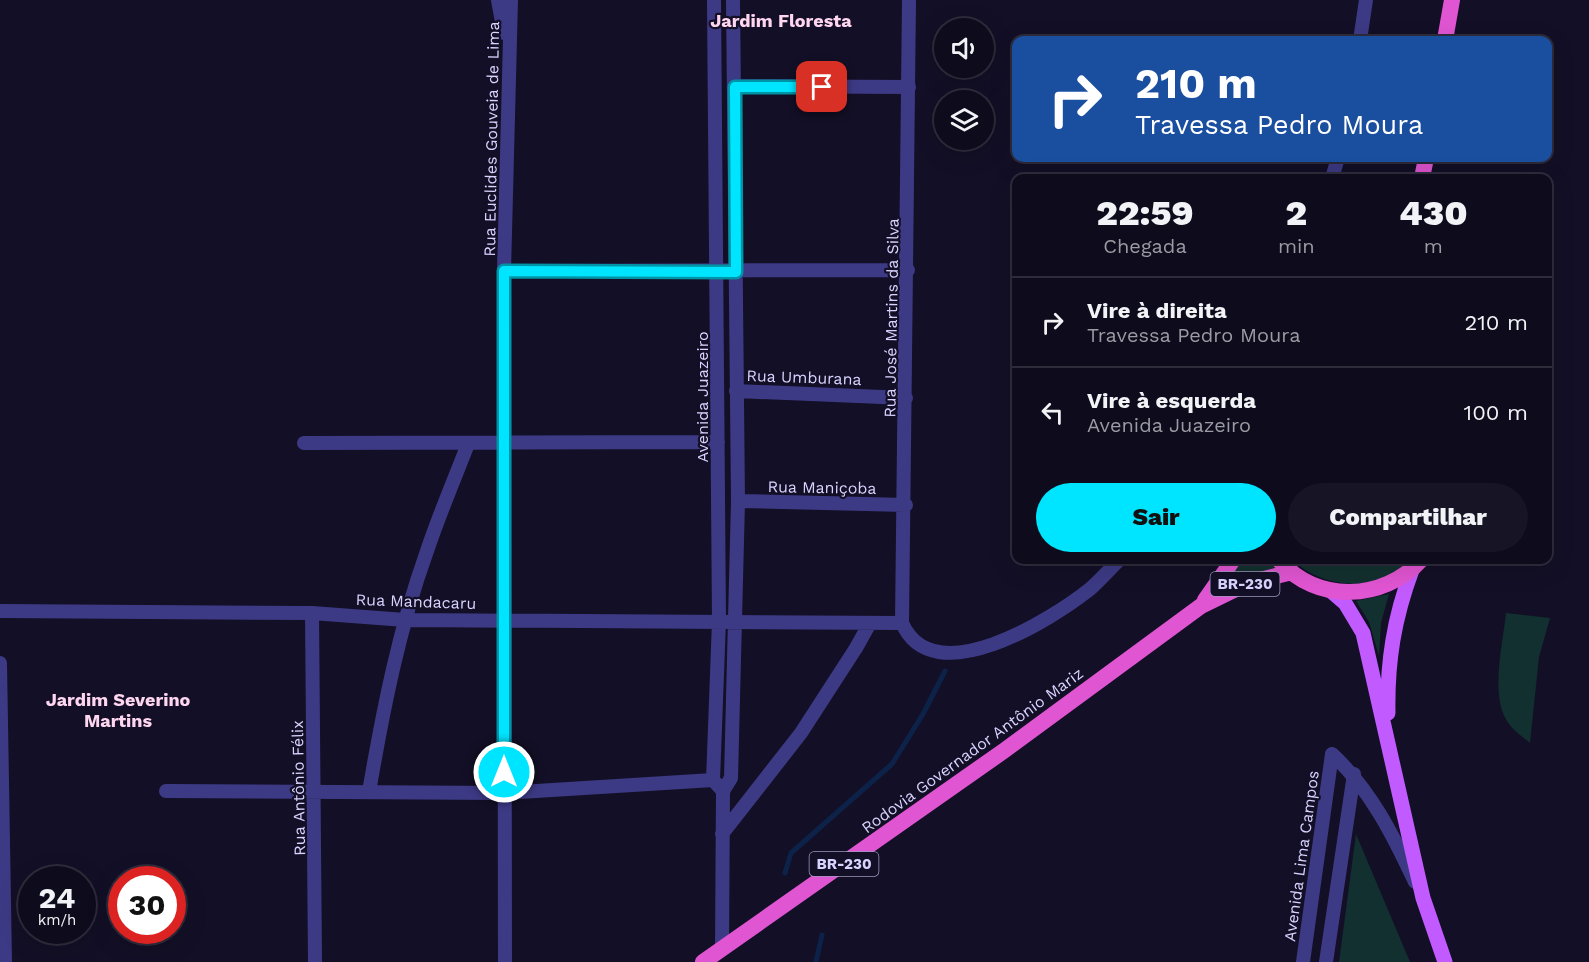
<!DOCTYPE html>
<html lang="pt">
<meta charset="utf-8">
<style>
body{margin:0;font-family:"Work Sans",sans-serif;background:#171425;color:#f1f3f6;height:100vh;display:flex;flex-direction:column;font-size:22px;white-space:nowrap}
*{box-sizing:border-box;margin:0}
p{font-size:20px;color:#9b9ba3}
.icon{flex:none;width:33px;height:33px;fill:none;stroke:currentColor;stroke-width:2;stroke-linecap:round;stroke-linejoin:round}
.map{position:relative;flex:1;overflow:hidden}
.drawer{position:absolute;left:1012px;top:174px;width:540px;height:390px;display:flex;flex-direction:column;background:#0e0b1c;border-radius:12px;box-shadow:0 6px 24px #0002,0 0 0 2px #2e2b3b}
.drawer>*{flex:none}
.top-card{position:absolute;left:1012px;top:36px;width:540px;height:126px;border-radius:12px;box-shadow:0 6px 24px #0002,0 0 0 2px #2e2b3b;background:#1a4fa0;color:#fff;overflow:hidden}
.controls{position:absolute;left:934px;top:18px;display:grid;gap:12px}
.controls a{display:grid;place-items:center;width:60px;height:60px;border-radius:50%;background:#0e0b1c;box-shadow:0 6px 24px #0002,0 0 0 2px #2e2b3b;font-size:30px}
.speed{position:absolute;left:18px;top:866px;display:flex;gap:12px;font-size:30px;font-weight:700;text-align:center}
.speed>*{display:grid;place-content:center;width:78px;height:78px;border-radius:50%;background:#0e0b1c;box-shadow:0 6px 24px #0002,0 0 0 2px #2e2b3b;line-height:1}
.speed small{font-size:15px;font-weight:400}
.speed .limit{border:9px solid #d22;background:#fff;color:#111}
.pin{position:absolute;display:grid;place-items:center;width:51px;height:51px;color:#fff;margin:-26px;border-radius:12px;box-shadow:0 3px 9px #0006}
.me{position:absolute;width:66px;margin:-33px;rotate:0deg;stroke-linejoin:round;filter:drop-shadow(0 0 4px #0008)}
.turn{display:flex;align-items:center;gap:21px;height:126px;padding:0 24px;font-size:27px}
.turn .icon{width:78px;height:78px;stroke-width:2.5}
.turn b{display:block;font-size:42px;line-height:51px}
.eta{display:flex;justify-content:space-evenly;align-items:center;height:102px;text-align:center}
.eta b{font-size:36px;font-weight:800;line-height:42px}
.action{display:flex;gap:12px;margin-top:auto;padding:12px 24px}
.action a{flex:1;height:69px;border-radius:36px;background:#00e5ff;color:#111;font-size:24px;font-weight:800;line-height:69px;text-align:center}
.action a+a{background:#171425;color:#f1f3f6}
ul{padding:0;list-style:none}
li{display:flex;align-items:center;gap:18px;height:90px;padding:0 24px;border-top:2px solid #2e2b3b}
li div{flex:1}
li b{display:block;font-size:22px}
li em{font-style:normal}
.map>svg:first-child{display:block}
.green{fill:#12302f}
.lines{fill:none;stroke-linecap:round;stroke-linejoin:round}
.stream{stroke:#0c2248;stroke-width:5}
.minor{stroke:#3d3a85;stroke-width:14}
.primary{stroke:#c25bff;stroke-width:15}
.trunk{stroke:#e055d1;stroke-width:16}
.route-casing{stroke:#0095a6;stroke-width:15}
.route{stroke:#00e5ff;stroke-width:10}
.labels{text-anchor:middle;stroke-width:4.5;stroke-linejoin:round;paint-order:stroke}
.shield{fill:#130f26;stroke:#9e99be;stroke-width:1.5}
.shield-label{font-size:15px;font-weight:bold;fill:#d9d4ff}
.street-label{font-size:16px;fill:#d9d4ff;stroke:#130f26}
.neighbourhood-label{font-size:18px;font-weight:bold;fill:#ffd6f0;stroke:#130f26}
</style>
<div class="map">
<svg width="1589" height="962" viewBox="0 0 1589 962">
<rect width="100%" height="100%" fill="#130f26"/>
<path class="green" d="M1242,560h28l8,9 -56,19z
M1293,560h117c-30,33 -87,30 -117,0z
M1389,594l-8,29 -2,33 -10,-34 -13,-21z
M1506,613l44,5 -11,39 -9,86c-7,-6 -16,-12 -21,-19 -20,-25 -6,-81 -3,-111z
M1356,834l54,128h-71z"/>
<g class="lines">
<path class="stream" d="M785,873l6,-20 101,-89 31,-50 22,-43
M816,962l6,-27"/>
<path class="minor" d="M498,0l6,33
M714,0l5,621 -6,159 10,11
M909,0l-7,623c31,71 149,-3 188,-34 10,-9 20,-20 29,-29
M1360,40l6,-40
M735,86l174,1
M1332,178l6,-20
M504,271l404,-1
M736,391l170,7
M304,443l414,-1
M738,501l168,4
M0,611l312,2 93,7 497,3
M312,613l3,349
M0,663l5,299
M1332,754c38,35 61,81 83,128
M166,791l338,2 209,-13
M369,792c14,-82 30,-163 58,-241 12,-36 27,-71 41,-107
M722,834l79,-101 55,-85 14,-25
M722,949l1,-158 8,-13 7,-277 -5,-501
M505,962l-1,-691 7,-271
M1303,962l29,-208
M1326,962l28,-188"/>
<path class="primary" d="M1330,590l15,13 18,30 60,265 22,64
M1388,713c-1,-51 6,-95 24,-143"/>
<path class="trunk" d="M1445,40l7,-40
M1422,178l4,-20
M1279,560c37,44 105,41 142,0
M1205,600l28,-40
M703,962l302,-212 196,-144 47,-23 44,-11"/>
</g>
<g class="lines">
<g class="route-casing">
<path id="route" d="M504,772v-501l232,1 -1,-185h87"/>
</g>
<use href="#route" class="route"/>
</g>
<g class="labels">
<g class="shield">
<rect x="1210.5" y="572" width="69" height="24" rx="4.5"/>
<rect x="809.5" y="852" width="69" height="24" rx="4.5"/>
</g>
<g class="shield-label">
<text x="1245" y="589">BR-230</text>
<text x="844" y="869">BR-230</text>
</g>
<g class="street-label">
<text transform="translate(491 139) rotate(-89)" y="6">Rua Euclides Gouveia de Lima</text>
<text transform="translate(891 318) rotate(-89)" y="6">Rua José Martins da Silva</text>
<text transform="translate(804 377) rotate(2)" y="6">Rua Umburana</text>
<text transform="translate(702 397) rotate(-90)" y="6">Avenida Juazeiro</text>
<text transform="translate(822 487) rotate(1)" y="6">Rua Maniçoba</text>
<text transform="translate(416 601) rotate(2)" y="6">Rua Mandacaru</text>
<text transform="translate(972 750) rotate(-36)" y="6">Rodovia Governador Antônio Mariz</text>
<text transform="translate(298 788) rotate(-91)" y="6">Rua Antônio Félix</text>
<text transform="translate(1301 856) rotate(-82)" y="6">Avenida Lima Campos</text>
</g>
<g class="neighbourhood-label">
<text x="781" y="27">Jardim Floresta</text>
<text x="118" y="706">Jardim Severino<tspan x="118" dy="21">Martins</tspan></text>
</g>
</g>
</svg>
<div class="controls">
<a><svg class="icon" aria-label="sound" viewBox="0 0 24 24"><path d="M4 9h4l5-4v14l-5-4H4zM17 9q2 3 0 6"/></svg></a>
<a><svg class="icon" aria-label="layers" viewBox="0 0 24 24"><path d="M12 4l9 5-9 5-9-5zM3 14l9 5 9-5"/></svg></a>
</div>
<div class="speed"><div>24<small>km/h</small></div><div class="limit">30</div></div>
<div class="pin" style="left:822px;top:87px;background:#d93025"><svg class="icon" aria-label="arrive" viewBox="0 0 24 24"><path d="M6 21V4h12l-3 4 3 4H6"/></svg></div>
<svg class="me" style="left:504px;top:772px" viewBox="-20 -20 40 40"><circle r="17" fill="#00e5ff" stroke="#fff" stroke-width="3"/><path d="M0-11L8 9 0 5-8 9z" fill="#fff"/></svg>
<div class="top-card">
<div class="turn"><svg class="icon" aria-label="right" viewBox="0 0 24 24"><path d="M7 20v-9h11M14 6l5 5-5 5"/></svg><div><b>210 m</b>Travessa Pedro Moura</div></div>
</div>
<section class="drawer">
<div class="eta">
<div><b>22:59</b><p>Chegada</p></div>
<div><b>2</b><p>min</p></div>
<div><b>430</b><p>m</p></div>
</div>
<ul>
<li><svg class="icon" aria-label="right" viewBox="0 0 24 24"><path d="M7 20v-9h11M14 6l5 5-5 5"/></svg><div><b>Vire à direita</b><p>Travessa Pedro Moura</p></div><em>210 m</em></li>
<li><svg class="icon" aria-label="left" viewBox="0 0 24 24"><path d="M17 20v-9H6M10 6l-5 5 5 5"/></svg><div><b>Vire à esquerda</b><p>Avenida Juazeiro</p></div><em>100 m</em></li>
</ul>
<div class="action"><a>Sair</a><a>Compartilhar</a></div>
</section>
</div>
